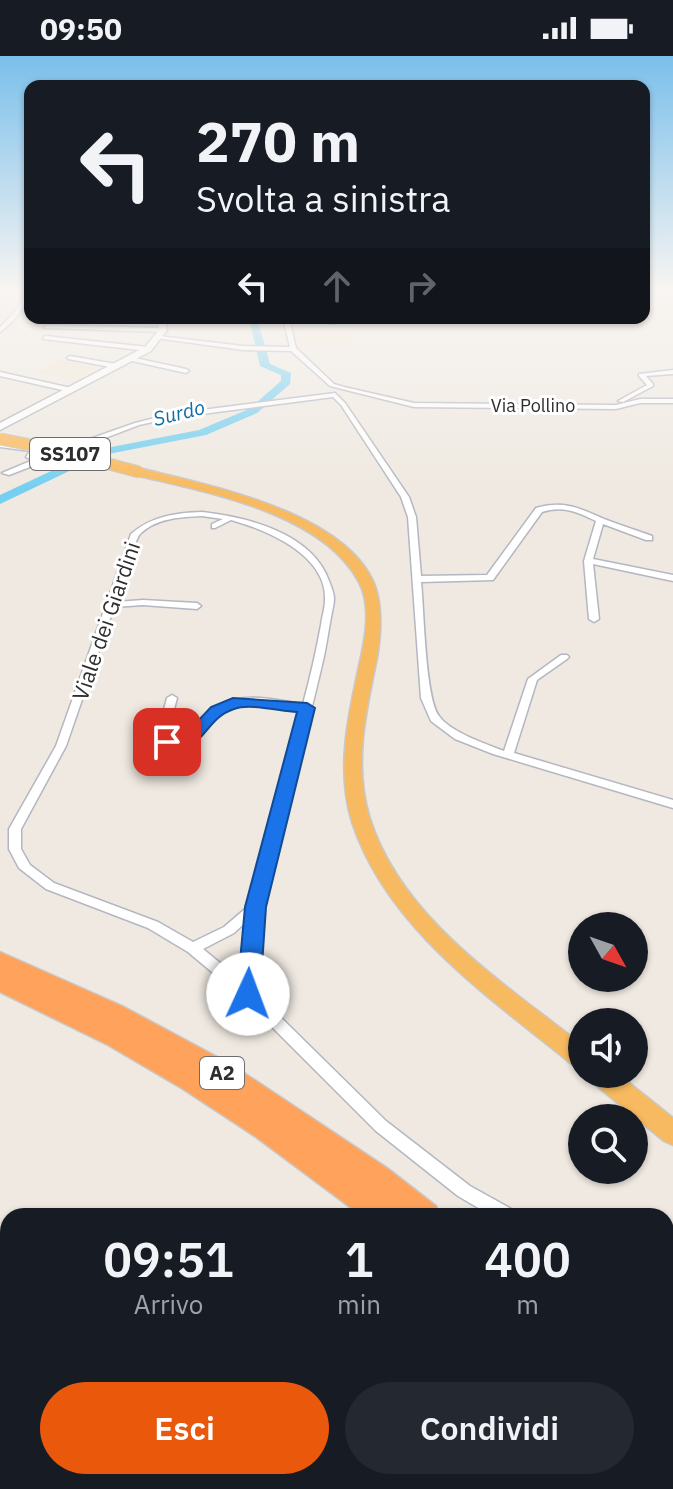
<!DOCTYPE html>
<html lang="it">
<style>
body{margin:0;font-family:"IBM Plex Sans",sans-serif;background:#242831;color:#f1f3f6;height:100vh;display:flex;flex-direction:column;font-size:30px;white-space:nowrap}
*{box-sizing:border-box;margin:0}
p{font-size:26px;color:#9ea1a6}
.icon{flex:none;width:44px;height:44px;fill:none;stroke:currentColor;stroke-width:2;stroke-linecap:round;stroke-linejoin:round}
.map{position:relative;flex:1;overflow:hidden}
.details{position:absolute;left:0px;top:1152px;width:674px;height:282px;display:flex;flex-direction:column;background:#171b24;border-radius:24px 24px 0 0;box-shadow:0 2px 6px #0004}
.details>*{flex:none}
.hud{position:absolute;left:24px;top:24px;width:626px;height:244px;border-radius:16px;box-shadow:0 2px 6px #0004;background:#171b24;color:#f1f3f6;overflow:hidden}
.needle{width:52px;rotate:130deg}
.fabs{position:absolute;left:568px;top:856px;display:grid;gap:16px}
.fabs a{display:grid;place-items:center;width:80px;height:80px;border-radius:50%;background:#171b24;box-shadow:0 2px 6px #0004;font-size:40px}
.pin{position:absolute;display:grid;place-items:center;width:68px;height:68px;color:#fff;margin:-34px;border-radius:16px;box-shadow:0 4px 12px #0006}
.me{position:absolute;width:88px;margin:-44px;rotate:2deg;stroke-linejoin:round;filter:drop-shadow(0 0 6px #0008)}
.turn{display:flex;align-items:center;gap:28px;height:168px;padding:0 40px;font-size:36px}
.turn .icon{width:104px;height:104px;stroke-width:2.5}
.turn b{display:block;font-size:56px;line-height:68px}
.lanes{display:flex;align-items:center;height:76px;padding:0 40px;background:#0003;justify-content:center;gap:40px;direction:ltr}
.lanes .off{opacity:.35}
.eta{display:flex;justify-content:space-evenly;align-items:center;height:136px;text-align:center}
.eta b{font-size:48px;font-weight:600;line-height:56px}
.action{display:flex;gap:16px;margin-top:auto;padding:16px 40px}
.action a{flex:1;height:92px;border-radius:48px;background:#ea580c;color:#fff;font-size:32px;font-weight:600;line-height:92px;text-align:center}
.action a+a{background:#242831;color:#f1f3f6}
.status{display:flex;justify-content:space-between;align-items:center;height:56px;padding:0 40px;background:#171b24;direction:ltr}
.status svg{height:22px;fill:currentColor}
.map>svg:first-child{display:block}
.education{fill:#f0e6d1}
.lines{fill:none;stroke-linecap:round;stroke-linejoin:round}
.river{fill:#75cff0;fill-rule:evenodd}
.minor-casing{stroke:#b4b7c1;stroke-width:3}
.tertiary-casing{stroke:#b4b7c1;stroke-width:3}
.secondary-casing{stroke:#b4b7c1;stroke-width:3}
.trunk-casing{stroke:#c9c9c9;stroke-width:3}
.motorway-casing{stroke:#c9c9c9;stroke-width:3}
.minor{fill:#fff;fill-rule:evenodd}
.tertiary{fill:#fff;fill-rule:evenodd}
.secondary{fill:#fff;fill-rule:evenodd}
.trunk{fill:#f8ba60;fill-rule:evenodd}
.motorway{fill:#ffa35c;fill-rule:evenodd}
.trunk-bridge-casing{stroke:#c9c9c9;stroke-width:13;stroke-linecap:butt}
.trunk-bridge{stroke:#f8ba60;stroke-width:11}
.wall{fill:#afaba4}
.route{fill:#1a73e8;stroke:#114b97;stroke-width:2}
.labels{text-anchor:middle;stroke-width:6;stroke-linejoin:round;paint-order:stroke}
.far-street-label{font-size:18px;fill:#2e2e2e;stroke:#fff}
.far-water-label{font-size:20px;font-style:italic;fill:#0d6fa3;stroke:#fff}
.shield{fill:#fff;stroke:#6d6d6d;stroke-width:2}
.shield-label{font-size:20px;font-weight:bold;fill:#2e2e2e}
.street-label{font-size:22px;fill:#2e2e2e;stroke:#fff}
</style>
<div class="status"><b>09:50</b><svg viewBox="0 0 49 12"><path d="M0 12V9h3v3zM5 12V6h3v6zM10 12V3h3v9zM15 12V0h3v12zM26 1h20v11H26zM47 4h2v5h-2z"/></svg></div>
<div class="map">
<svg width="673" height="1433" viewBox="0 0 673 1433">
<rect width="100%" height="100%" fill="#efe9e1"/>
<path class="education" d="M353,273l1,15 -57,1 1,-15z
M61,304l36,7 -22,12 -38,-7z"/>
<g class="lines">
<path class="river" d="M249,262h8l13,46 21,9 -1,11 -33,29 -51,22 -103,20 -103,49v-9l96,-45 103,-20 50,-21 32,-28v-6l-21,-9z"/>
<g class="minor-casing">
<path id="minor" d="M30,232c-2,17 -16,34 -30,44v-5l14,-14 14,-24z
M283,262h6l7,30 38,36 10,3 70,16 202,2 24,-6h33v4h-33l-24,6 -202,-2 -84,-21 -39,-35 -48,-1 -87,-12 3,-2 84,10 47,1z
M46,269l117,3 3,2 -3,2 -119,-4z
M45,280l103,11 3,2 -3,2 -105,-12z
M70,300l46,8 3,2 -3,2 -48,-9 -1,-1z
M130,301l56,12 3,2 -3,2 -58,-13v-2z
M673,314v4l-27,2 7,8v2l-30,16 -5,-1 29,-16 -8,-9v-2z
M0,316l71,16 3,2 -3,2 -71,-16z
M335,337l10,10 64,94 7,20 5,59 66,-1 49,-67c28,-8 43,0 68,11 15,6 32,11 48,17v4h-6l-43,-16 -10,35 80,16v6l-80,-17 6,55 -5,3 -5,-3 -5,-58 12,-40c-18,-9 -34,-16 -54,-9l-49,68 -72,2c3,27 4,115 18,134 11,16 47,28 65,35l24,-72 33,-24h6l2,2 -2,2 -30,21 -23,73 159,47v8l-180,-54 -38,-15 -24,-18 -10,-23 -13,-181 -7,-20 -60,-92 -8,-8 -162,21 -32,7 -130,50 -7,-2 31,-13 -7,-3 4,-6 -30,-4v-4l38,7 6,-1 6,4 85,-30 36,-9z
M202,456c45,5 110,21 127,69 2,5 5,12 5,18 0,5 -2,12 -3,18 -3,16 -5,32 -9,48 -14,61 -32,121 -46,183 -11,48 -17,95 -21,144l131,129 84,65 43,24 2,6h-23l-34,-20 -82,-65 -133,-133 -55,-46 -40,-24 -102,-39 -27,-21 -10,-19v-20l47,-83 75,-212c21,-18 44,-21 71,-22zM202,460l21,3 -11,5v4h3l16,-8c36,10 96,35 94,80 0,8 -3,17 -4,25 -5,27 -11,53 -18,79 -24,-3 -59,-13 -81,1 -14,8 -25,23 -38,33 -8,4 -10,3 -17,-3l10,-37 -5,-3 -5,3 -10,38c31,35 50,-18 75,-29 18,-7 50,1 69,3l-36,135 -13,58 -28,24 -31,15 -35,-20 -104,-39 -24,-18 -9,-16v-20l45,-83 48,-139 29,-2 54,4 4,-3 -4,-3 -54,-3 -27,2c4,-13 18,-61 24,-68 16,-16 41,-17 62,-18zM249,863l-7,62 -39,-32 31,-16z
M666,1245l7,3v19l-7,-3z"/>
</g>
<g class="tertiary-casing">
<path id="tertiary" d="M673,1308v29l-7,3v-29z
M578,1426h27l-3,7h-27z"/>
</g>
<g class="secondary-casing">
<path id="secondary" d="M157,262h8l2,12 -16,21 -151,79v-7l145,-76 14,-17z"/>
</g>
<g class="trunk-casing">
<path id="trunk" d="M139,412c68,17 208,44 236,118 8,23 6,48 2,72 -11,53 -24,107 -7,161 32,100 134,164 212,226v24l-8,-3c-83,-68 -187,-137 -222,-244 -16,-52 -4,-105 7,-156 6,-26 13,-59 0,-84 -37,-70 -154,-90 -224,-107l-2,-3z
M588,1018h30l55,44v27l-9,-4 -73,-60z"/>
</g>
<g class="motorway-casing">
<path id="motorway" d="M0,896l122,54 110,59 155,103 49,38 4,10h-38l-4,-3 1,3h-37l-106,-79 -73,-48 -75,-44 -108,-53z
M666,1360l7,3v39l-7,-3z
M666,1408l7,3v22h-43l-3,-7h39z"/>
</g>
<use href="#minor" class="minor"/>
<use href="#tertiary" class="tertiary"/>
<use href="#secondary" class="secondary"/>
<use href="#trunk" class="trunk"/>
<use href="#motorway" class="motorway"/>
<g class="trunk-bridge-casing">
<path id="trunk-bridge" d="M0,383l57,11 82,22"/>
</g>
<use href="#trunk-bridge" class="trunk-bridge"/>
</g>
<path class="wall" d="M329,262h8l-1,7h-7z"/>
<linearGradient id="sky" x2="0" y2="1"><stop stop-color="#7abfeb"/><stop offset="0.54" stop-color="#f8f5f2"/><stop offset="1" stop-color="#f8f5f2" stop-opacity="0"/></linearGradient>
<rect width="673" height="433" fill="url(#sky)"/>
<path class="route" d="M233,642l74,5 8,5 -49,199 -6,87 -4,7 -8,3 -8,-3 -3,-7 8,-87 52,-195c-18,-1 -47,-9 -63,-3 -34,11 -27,49 -74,37l-2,-4 9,-5h16l28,-30z"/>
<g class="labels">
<g class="far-street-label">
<text x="533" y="356">Via Pollino</text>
</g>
<g class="far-water-label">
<text transform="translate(179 357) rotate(-14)" y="7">Surdo</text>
</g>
<g class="shield">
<rect x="30" y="382" width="80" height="32" rx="6"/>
<rect x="200" y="1001" width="44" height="32" rx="6"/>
</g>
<g class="shield-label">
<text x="70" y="405">SS107</text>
<text x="222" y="1024">A2</text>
</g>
<g class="street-label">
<text transform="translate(106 565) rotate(-71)" y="8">Viale dei Giardini</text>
</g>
</g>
</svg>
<div class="fabs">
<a><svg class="needle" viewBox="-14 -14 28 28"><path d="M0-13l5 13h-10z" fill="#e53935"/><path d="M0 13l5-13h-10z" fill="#9ea1a6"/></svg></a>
<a><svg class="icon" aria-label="sound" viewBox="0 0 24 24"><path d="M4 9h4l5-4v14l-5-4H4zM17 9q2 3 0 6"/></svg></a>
<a><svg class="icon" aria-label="search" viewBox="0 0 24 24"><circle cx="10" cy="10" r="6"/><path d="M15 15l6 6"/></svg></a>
</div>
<div class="pin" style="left:167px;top:686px;background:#d93025"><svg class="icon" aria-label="arrive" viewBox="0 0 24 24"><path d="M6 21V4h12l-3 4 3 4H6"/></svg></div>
<svg class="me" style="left:248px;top:938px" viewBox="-20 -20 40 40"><circle r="19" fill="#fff"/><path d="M0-13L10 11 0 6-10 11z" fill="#1a73e8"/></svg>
<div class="hud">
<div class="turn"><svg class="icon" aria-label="left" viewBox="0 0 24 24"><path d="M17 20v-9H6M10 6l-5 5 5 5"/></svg><div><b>270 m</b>Svolta a sinistra</div></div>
<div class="lanes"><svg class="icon" aria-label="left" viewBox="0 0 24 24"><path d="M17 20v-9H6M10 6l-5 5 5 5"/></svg><svg class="icon off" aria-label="ahead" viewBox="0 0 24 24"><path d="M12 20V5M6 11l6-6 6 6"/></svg><svg class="icon off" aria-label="right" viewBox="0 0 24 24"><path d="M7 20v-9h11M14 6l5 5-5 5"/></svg></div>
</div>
<section class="details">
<div class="eta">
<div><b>09:51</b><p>Arrivo</p></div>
<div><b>1</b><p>min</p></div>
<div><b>400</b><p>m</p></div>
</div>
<div class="action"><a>Esci</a><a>Condividi</a></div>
</section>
</div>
